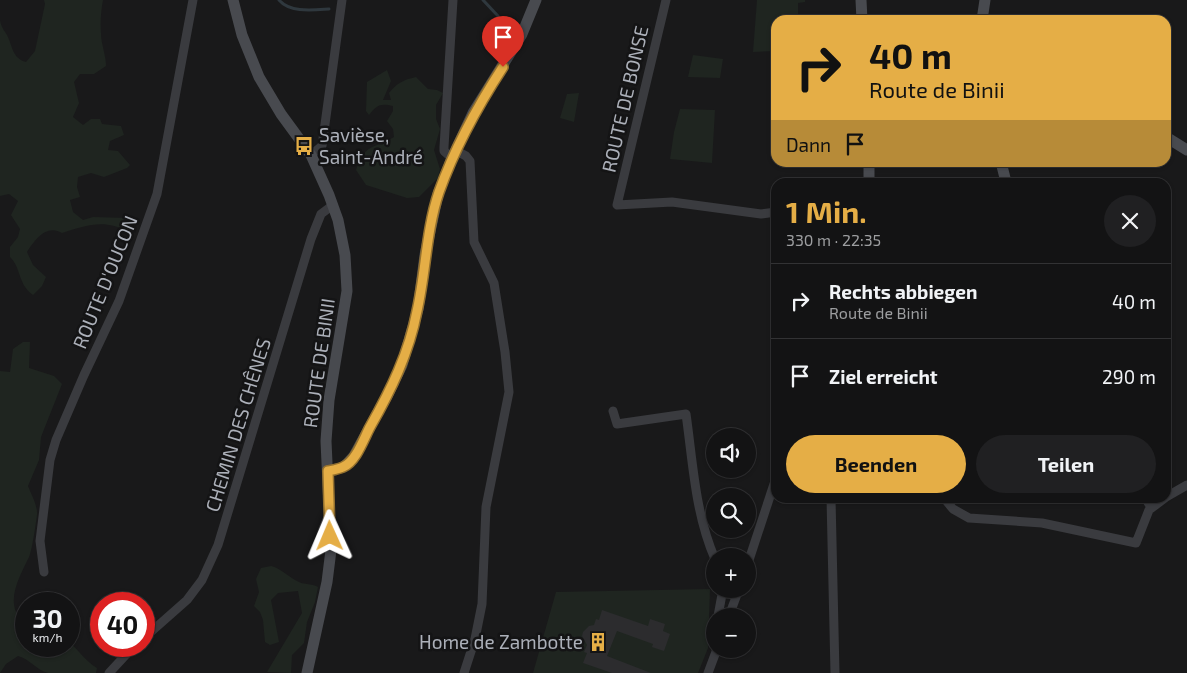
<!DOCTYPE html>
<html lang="de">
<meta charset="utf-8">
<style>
body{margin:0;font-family:"Exo 2",sans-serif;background:#202022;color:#f1f3f6;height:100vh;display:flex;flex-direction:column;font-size:19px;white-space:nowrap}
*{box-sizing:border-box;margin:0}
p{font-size:16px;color:#9d9ea0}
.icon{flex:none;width:28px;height:28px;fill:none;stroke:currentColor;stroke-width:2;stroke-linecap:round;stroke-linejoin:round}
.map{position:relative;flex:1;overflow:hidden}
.sheet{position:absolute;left:771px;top:178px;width:400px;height:325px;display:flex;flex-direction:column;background:#131314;border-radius:15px;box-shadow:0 1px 4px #0004,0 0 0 1px #323234}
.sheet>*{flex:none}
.top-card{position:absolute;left:771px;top:15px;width:400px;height:152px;border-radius:15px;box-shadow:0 1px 4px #0004,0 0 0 1px #323234;background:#e5ae46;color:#111;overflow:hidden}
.tools{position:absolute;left:706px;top:428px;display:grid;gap:10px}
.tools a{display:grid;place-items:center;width:50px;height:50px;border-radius:50%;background:#131314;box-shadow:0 1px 4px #0004,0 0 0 1px #323234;font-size:25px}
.speed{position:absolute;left:15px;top:592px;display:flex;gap:10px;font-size:25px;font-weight:700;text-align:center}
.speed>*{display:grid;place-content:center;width:65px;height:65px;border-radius:50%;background:#131314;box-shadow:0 1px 4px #0004,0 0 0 1px #323234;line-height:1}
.speed small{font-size:12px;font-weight:400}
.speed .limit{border:8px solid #d22;background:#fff;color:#111}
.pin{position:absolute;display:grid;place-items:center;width:42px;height:42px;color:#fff;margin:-51px -21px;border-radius:50% 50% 50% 0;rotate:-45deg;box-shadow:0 0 5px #0007}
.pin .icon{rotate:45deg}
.me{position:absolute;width:55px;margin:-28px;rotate:359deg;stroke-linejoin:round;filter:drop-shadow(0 0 4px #0008)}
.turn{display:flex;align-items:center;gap:18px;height:105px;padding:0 15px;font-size:22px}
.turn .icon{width:65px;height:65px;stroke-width:2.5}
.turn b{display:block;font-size:35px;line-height:42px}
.then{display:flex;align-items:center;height:48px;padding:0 15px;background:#0003;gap:10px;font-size:19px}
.round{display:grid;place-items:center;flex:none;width:52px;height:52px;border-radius:26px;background:#202022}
.headline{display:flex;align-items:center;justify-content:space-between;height:85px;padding:0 15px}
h1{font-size:30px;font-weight:700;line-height:38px;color:#e5ae46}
.primary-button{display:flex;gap:10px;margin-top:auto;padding:10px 15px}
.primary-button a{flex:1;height:58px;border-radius:30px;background:#e5ae46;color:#111;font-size:20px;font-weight:700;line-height:58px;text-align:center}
.primary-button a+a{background:#202022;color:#f1f3f6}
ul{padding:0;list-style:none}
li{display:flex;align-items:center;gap:15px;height:75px;padding:0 15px;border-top:1px solid #323234}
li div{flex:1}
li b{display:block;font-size:19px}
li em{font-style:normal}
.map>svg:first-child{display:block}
.green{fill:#1f2520}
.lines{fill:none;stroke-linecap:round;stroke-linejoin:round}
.stream{stroke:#2f383e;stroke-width:3}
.building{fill:#2c2c2e}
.street{stroke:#3a3b3f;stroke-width:9}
.secondary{stroke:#484a4f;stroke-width:11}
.route-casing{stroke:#95712e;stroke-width:12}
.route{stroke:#e5ae46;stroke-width:9}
.labels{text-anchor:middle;stroke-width:5;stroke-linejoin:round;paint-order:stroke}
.street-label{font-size:19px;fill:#acb0b9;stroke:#141415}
.poi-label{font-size:19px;fill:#acb0b9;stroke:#141415;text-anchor:start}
</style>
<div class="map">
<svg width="1187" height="673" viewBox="0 0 1187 673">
<rect width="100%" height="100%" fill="#19191a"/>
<path class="green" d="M44,0h59c-2,11 -3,22 -2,33 0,12 5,21 5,33l-12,8h-14l-6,8 5,21 -6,14 10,8 8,-6h9l2,5 19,2 3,9 -14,6 -2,9 10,1 12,14 -3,3 -23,9 -13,-4 -13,4 -1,10 3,10 -10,3 3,12 10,8 10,-3 34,1 5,5 -3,7c-6,-1 -10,-3 -15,-4 -17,-5 -36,2 -52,7 -16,-9 -27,7 -35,19l6,13 13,12 -4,9 -9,9c-16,-12 -11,-26 -23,-38v-10l8,-10 2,-8 -9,-14 7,-14 -9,-7 -9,2v-176c1,7 4,10 7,15 6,12 5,23 19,27l9,-11 10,-47z
M757,0h48v2l-7,1v17h-22v31l-23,1z
M693,55l30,4 -3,19 -32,-1z
M387,70l4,11 -8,19h8l-2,-7c8,-10 14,-13 27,-16l12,12 9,1 6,3 -7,12v14l4,10 -6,21 6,19 -2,9 -19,19 -12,1 -41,-13 -10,-15c10,-27 15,-20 38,-33l-1,-8 -6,-8 6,-10v-5c-13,-3 -16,-1 -24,9l-3,-4 1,-29z
M579,93l-5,29 -14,-4 7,-24z
M680,109l35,1 -3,53 -42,-4 4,-27z
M23,342h7l-1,26 25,8 8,8 -21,53 -2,23 -11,26c3,8 10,20 9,29 -1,8 -5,36 -8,42 -10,21 -27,49 -3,67v22h43v-4c10,8 16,19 28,26l-1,5c-15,0 -33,0 -48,0 -12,-3 -18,-14 -30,-17l-12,8 -6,9v-302l10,1 3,-23z
M271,566c11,3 17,11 28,16 6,3 12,1 19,5l-3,15 -8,20 -3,21 -12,12 -1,18 -24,-1 35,-59 -4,-22 -20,2 -7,7 8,42 -9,3 -5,-3 -2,-22 -3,-8 -6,-6 5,-14 -3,-13 5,-11z
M710,589l-2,59 -10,25h-165l23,-81z"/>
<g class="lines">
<path class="stream" d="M279,0c11,13 34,10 50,9
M483,0l15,16 7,26"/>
</g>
<path class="building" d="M602,610l46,16 2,-7 15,5 -2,7 7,3 -6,17 -12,-4 1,-3 -36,-13 -10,25 44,17h-39l-29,-10 4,-10 -3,-1 3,-7 -5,-9 1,-4 6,-6 5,-1 2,-6 3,1z"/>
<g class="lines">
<path class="street" d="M666,0l-49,205 55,-3 89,12 15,-2
M455,150l11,6 4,5 4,81 20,41 11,69 4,40 -23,115 -4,97 -7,35 -11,34
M311,155l11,-9 20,-146
M452,158l-8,-7v-4l9,-147
M613,411l4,13 69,-10c7,49 9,99 29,145
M1166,497l21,-12
M831,498l4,175
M944,498l9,11 16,9 73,5 94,20 13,-33 16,-12
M1145,498l6,9
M748,563l28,-85
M44,572l-4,-31 10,-81 6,-20 28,-65 35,-74 38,-107 36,-194
M718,616l5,-27
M729,616l10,-27
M144,638l43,-38 15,-20 16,-35 93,-306 10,-25 12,-9
M109,673l25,-27
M708,673l9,-24"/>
<path class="secondary" d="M233,0l9,35 17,42 22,37 30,41 18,40 9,25 7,35 2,36 -18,109 -3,41 5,109 -4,32 -20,91
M861,0l1,20
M982,20l3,-20
M1166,137l21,13
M869,162v20
M1001,162l5,20
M328,471l16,-4 10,-11 34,-62 14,-29 16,-56 7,-54 13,-61 14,-36 21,-45 49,-79 14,-34"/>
</g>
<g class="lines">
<g class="route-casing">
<path id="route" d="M330,536l-2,-65c5,-1 11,-2 15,-4 13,-5 21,-29 27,-40 21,-37 39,-74 47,-116 9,-39 9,-81 22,-119 16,-45 38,-85 64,-125"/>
</g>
<use href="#route" class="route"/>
</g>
<defs>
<g id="bus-bare" transform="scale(1.5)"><path d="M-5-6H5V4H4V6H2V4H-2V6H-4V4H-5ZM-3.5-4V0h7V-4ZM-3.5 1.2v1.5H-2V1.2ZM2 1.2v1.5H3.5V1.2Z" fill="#e5ae46" stroke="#141415" stroke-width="2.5" paint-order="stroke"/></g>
<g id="building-bare" transform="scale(1.5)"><path d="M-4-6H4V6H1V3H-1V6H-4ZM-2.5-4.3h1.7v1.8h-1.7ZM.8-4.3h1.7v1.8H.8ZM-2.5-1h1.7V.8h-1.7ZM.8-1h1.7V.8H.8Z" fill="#e5ae46" stroke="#141415" stroke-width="2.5" paint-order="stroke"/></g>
</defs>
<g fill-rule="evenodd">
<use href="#bus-bare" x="304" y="146"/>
<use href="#building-bare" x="598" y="642"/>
</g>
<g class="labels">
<g class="street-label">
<text transform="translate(625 99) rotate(-77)" y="7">ROUTE DE BONSE</text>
<text transform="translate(105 282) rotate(-68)" y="7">ROUTE D'OUCON</text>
<text transform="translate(319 363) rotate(-82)" y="7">ROUTE DE BINII</text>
<text transform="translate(238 425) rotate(-73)" y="7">CHEMIN DES CHÊNES</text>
</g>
<g class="poi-label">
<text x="319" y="142">Savièse,<tspan x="319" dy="22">Saint-André</tspan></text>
<text x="583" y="649" text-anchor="end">Home de Zambotte</text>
</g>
</g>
</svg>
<div class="tools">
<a><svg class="icon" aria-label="sound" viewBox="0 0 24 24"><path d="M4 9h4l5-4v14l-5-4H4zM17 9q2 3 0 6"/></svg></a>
<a><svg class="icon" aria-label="search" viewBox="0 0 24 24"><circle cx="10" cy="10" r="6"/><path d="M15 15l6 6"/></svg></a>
<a>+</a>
<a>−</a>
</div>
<div class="speed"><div>30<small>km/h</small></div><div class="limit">40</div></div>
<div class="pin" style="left:503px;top:67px;background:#d93025"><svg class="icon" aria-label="arrive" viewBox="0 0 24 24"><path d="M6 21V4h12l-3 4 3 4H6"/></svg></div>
<svg class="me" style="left:330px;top:536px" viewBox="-20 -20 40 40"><path d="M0-17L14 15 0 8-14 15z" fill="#e5ae46" stroke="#fff" stroke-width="4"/></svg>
<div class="top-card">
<div class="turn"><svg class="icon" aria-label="right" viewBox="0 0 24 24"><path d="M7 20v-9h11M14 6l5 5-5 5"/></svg><div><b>40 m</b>Route de Binii</div></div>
<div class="then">Dann<svg class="icon" aria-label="arrive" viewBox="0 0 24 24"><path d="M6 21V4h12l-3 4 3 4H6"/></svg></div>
</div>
<section class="sheet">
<div class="headline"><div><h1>1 Min.</h1><p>330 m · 22:35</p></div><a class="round"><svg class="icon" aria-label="close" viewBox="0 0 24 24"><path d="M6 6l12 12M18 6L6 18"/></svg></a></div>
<ul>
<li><svg class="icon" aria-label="right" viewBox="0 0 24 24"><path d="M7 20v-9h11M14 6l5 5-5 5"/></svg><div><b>Rechts abbiegen</b><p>Route de Binii</p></div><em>40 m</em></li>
<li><svg class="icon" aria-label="arrive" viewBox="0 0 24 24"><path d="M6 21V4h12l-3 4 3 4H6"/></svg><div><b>Ziel erreicht</b></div><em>290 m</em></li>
</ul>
<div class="primary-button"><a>Beenden</a><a>Teilen</a></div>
</section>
</div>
